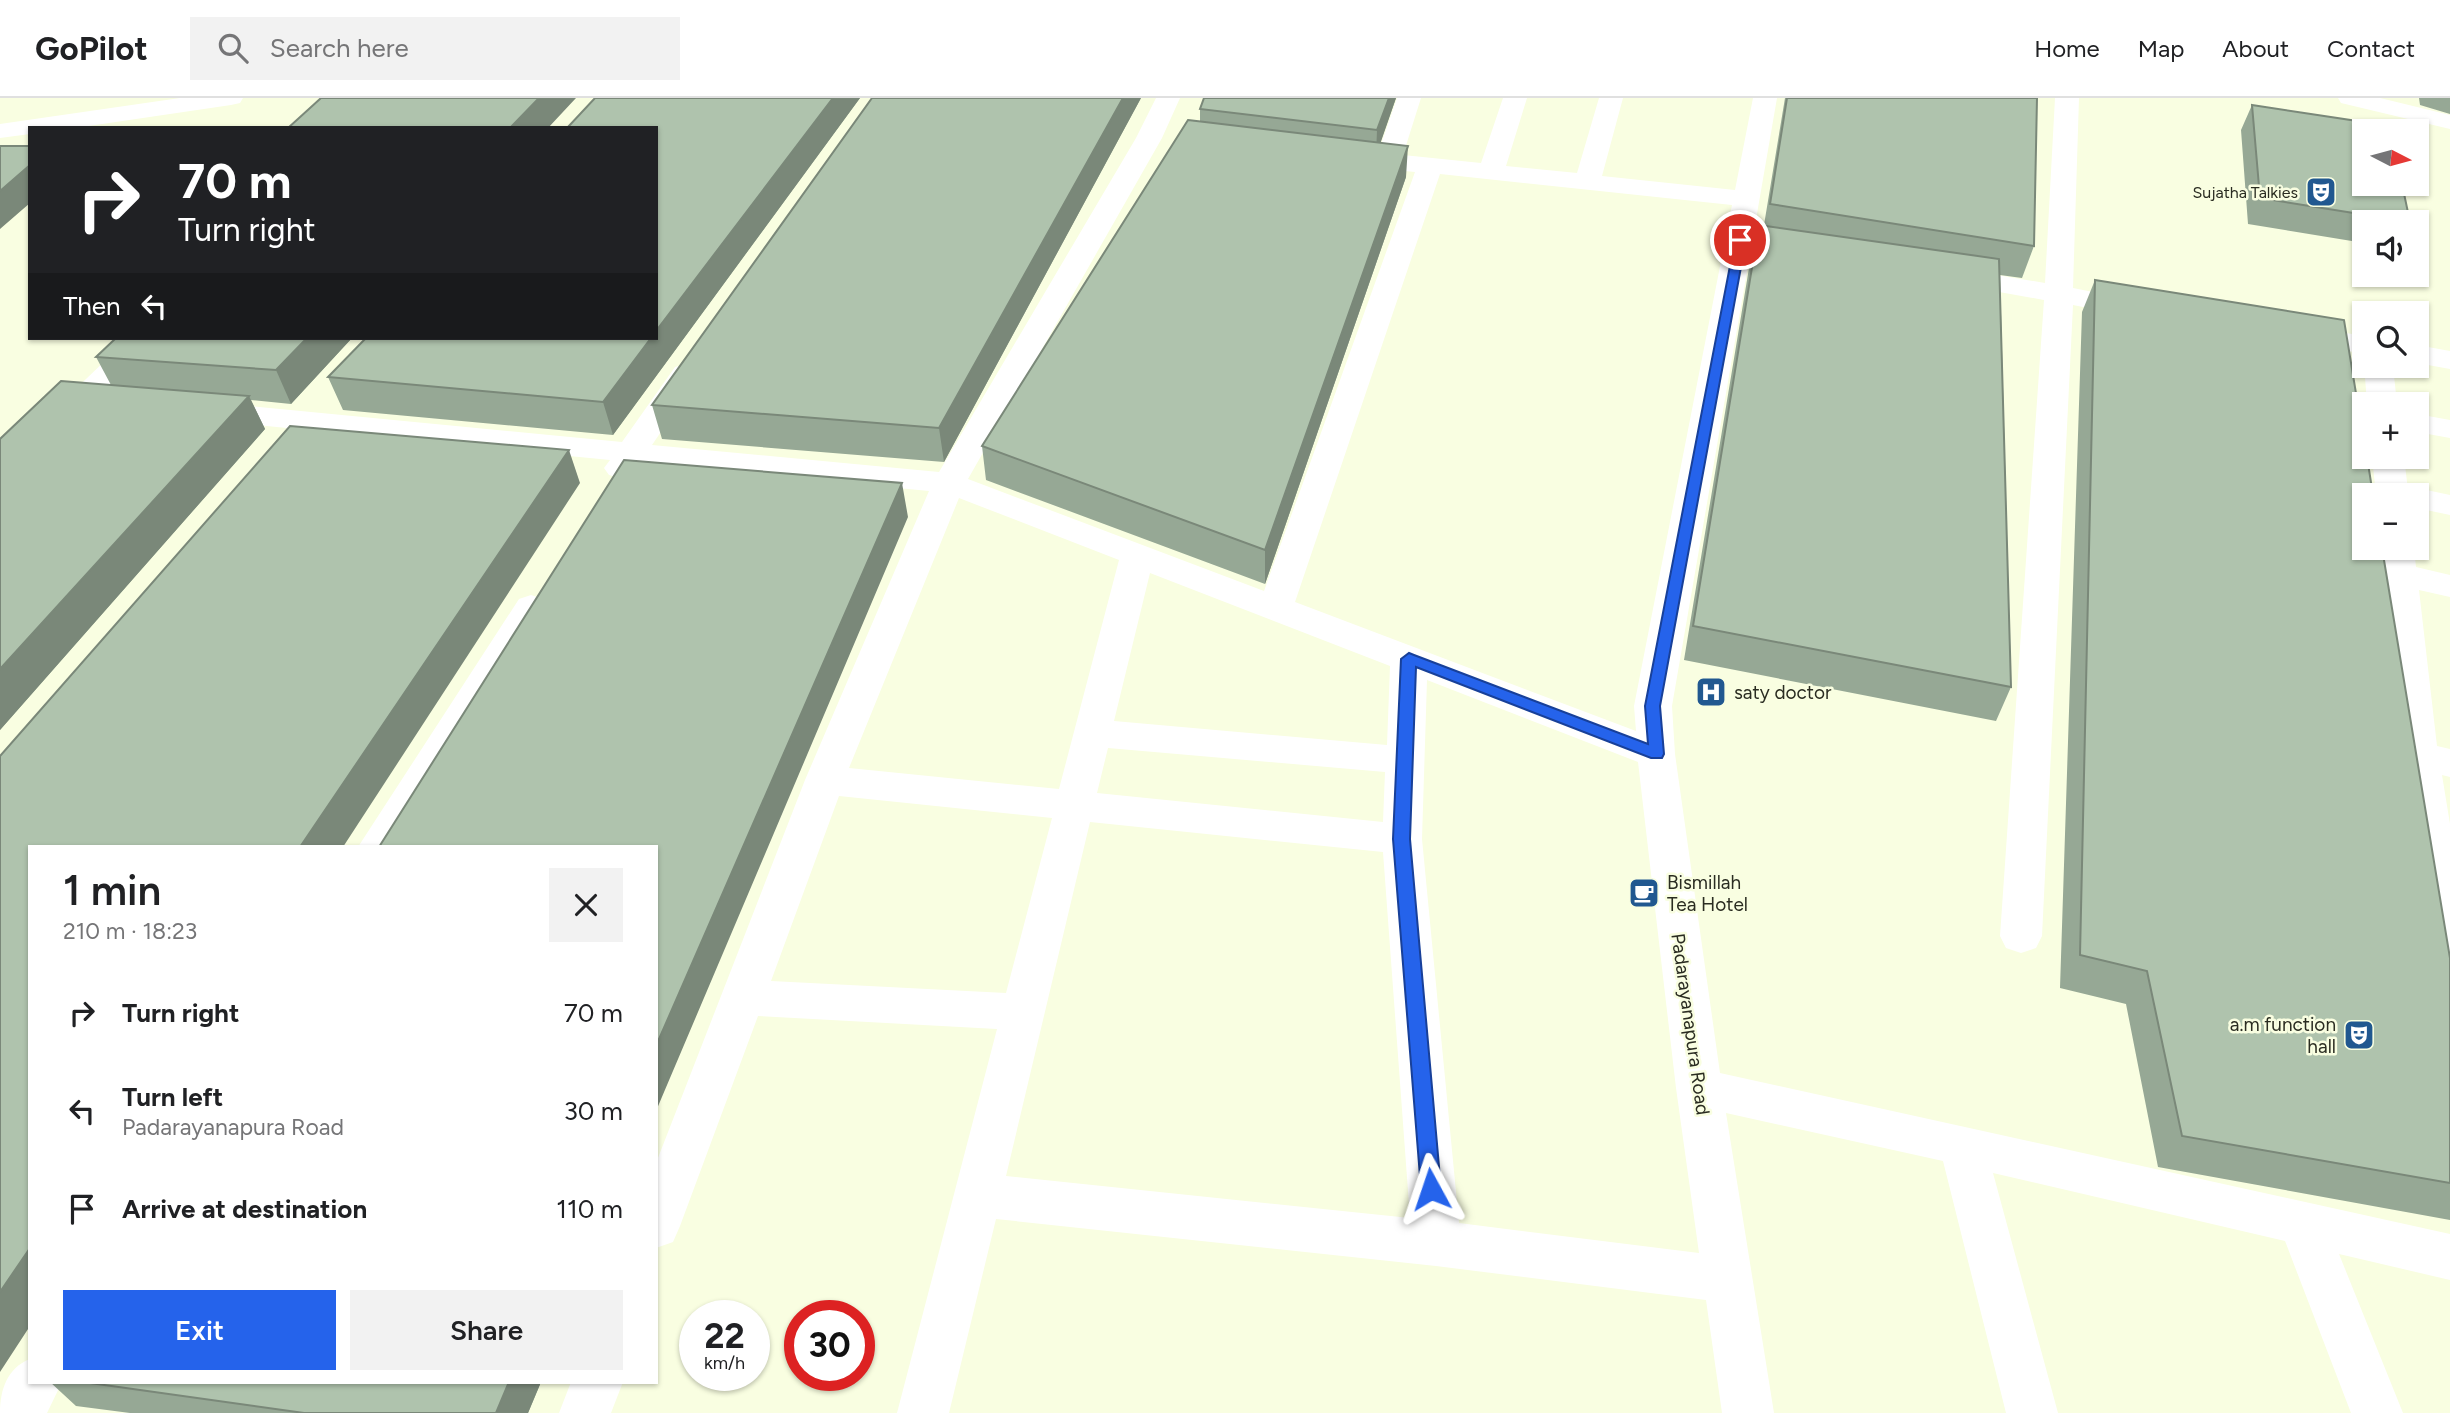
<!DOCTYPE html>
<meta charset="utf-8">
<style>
body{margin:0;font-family:Figtree,sans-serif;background:#f2f2f2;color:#202124;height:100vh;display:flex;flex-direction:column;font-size:26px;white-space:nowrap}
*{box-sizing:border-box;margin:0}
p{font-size:23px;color:#757577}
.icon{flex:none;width:38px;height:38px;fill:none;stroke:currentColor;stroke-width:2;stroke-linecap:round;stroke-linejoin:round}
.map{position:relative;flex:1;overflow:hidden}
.drawer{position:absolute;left:28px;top:747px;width:630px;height:539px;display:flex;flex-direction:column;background:#fff;border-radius:0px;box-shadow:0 2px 5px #0004}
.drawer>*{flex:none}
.banner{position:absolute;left:28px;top:28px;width:630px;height:214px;border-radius:0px;box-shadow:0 2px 5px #0004;background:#202124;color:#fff;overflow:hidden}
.needle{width:46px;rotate:96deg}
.tools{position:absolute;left:2352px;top:21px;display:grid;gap:14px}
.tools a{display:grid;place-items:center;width:77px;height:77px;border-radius:0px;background:#fff;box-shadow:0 2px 5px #0004;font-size:35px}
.speed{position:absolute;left:679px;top:1202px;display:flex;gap:14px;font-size:35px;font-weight:700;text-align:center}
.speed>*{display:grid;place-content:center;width:91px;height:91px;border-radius:50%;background:#fff;box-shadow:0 2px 5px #0004;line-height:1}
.speed small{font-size:18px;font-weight:400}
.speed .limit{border:10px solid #d22;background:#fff;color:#111}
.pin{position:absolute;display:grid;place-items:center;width:60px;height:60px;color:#fff;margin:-30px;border:4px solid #fff;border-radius:50%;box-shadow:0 2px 7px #0007}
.me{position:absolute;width:77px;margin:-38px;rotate:355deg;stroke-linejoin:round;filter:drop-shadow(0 0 5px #0008)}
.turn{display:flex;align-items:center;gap:24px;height:147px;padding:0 35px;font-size:32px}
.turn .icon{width:91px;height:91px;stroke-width:2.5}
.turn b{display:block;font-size:49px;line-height:60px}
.then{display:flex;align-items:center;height:66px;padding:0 35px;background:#0003;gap:14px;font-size:26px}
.round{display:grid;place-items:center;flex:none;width:74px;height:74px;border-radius:0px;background:#f2f2f2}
.head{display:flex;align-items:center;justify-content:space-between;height:119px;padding:0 35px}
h1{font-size:42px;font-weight:600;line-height:52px}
.primary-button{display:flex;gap:14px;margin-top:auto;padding:14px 35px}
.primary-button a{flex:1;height:80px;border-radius:0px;background:#2563eb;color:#fff;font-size:28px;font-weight:600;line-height:80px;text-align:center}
.primary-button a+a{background:#f2f2f2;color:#202124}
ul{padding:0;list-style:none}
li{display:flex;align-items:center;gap:21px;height:98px;padding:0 35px}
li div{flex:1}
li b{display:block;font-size:26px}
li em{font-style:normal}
header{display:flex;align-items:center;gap:42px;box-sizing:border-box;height:98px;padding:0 35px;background:#fff;border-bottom:2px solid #e0e0e0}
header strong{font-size:33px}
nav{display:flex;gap:38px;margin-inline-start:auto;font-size:24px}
.search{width:490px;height:63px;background:#f2f2f2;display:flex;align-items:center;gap:18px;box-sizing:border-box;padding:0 24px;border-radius:0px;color:#757577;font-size:26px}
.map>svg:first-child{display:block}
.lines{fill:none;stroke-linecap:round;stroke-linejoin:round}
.minor{fill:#fff;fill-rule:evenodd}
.wall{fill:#96a895}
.shaded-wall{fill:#7a8879}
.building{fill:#afc3ad;stroke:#7a8879;stroke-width:2}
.route{fill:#2563eb;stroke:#184099;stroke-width:2}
.labels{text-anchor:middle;stroke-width:5;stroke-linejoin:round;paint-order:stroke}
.far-poi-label{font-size:16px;fill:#2a2c21;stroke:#f9fee1;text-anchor:end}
.poi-label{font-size:19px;fill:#2a2c21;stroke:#f9fee1;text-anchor:start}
.street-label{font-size:19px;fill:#2a2c21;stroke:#f9fee1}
</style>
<header>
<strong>GoPilot</strong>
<div class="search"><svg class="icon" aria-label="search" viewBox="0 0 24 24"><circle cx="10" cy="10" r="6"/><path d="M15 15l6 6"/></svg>Search here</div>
<nav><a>Home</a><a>Map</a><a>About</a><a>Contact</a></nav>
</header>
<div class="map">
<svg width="2450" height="1315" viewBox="0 0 2450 1315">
<rect width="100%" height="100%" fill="#f9fee1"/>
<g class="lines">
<path class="minor" d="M180,0h63l-3,5 -9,2 -156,23h-45v6l-30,4v-14z
M1156,0h24l-18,40 -194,341 296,112 151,-419 -59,-6 -9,-3 -4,-5 4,-5 9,-3 22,3 19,-55h24l-18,57 78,8 22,-65h24l-21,68 71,7 22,-75h24l-21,78 133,14 18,-92h24l-105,608 3,48 45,319 730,161v46l-111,-26 64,159h-52l-66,-172 -292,-68 65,240h-52l-63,-252 -217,-48 48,300h-52l-16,-113 -270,-34 -440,-47 -47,194h-52l100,-384 -239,-13 -78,210 -7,16 -17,6v-85l149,-383 124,-289 -289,-28 -9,12 -11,3 -11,-3 -5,-7 6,-8 -403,-40 -11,-2 -5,-7 5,-7 11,-2 415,40 53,-75 11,-3 11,3 4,6 -49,72 287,27 197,-334zM1440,76l292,31 -98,501 2,25 -341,-129zM959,400l160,62 -60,229 -210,-21zM1150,475l240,93 -3,79 -273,-24zM1427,582l211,82 38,326 23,165 -240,-30 -37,-384zM1108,650l277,24 -2,50 -286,-29zM839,698l213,22 -46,175 -235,-12zM1090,724l293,30 27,366 -404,-42z
M2055,0h24l-6,190 20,4 4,6 -4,6 -10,3 -10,-2 -31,631 -6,12 -15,5 -15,-5 -6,-12 44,-636 -95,-17 -10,-2 -4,-6 4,-6 10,-2 96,16z
M2338,0h42l70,17v14l-109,-26z
M2298,227l66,11v18l-76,-14 -5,-6 5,-6z
M129,240h32l-150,148 -11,3v-28z
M2417,247l33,6v18l-33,-6z
M2364,266l29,2 4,38h-30z
M2417,316l33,6v18l-33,-6z
M2372,359h32l4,33 9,-2 33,7v20l-33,-7v-13h-41z
M2380,450h34l2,19 34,8v22l-31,-7 18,156 13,3v28l-8,-2 8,49v141l-15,-5 -6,-12 -29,-193z
M531,497l12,4 6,8 -150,240h-41l161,-248z
M30,1261v23h32l-15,31h-47c0,-23 7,-45 30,-54z
M571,1284h52l-12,31h-52z"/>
</g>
<path class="wall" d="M595,0h265l-247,337 -270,-25 -15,-33z
M1141,0l-197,364 -282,-23 -10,-34z
M1204,0h192l-16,45 26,34 -141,407 -279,-104 -4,-34 218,-324v-13z
M1785,0h252l-3,148 -12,32 -22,-3 11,412 -15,34 -312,-61 67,-404 8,-31h5z
M2419,0h31v16l-30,-9z
M2252,7l158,117h-46v21l-116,-19 -7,-94z
M2095,182l355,678v262l-292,-53 -32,-163 -66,-16 22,-676z
M352,240l-61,66 -40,-4 14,29 -265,301v-291l111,-54 -15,-28z
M50,1284h491l-13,31h-398l-54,-7z"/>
<path class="shaded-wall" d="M539,0h37l-28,30h-38z
M833,0h27l-247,337 -10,-33 48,-64h5v-7z
M1123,0h18l-197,364 -5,-34z
M1389,0h7l-20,58 1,-26z
M1408,48l-2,31 -141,407v-34z
M30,67v38l-30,26v-38z
M307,240h45l-61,66 -15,-34z
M249,298l16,33 -265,301v-61z
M569,352l11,33 -237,364h-43z
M902,385l6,34 -252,594v-65z
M30,1150v78l-30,46v-80z
M509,1284h32l-13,31h-32z"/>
<path class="building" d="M321,0h218l-29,30h-222z
M595,0h238l-177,233v-203h-89z
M872,0h251l-184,330 -287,-23z
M1204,0h185l-12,32 -177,-21z
M1787,0h250l-3,148 -264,-42z
M2252,7l138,21 1,5h-27v53h38l8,38 -150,-24z
M1188,22l220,26 -143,404 -283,-104z
M0,48h30v19l-30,26z
M1759,127l240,34 12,428 -318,-61z
M2095,182l249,40 20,122v15h3l6,38h-9v53h18l68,410v225l-268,-47 -35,-165 -67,-16z
M116,240h191l-31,32 -180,-13z
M366,240h285l-48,64 -275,-25z
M61,283l188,15 -249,273v-230z
M290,328l279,24 -269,397h-270v401l-30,44v-536z
M624,362l278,23 -246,563v-199h-277z
M83,1284h426l-13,31h-192z"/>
<path class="route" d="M1740,138l6,4 -86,466 4,48 -2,4h-11l-235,-91 -6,172 31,350 -3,7 -7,2 -7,-2 -3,-7 -28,-350 8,-180 8,-6 5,2 234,89 -3,-38 90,-466z"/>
<defs>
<g id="theatre-square" transform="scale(1.575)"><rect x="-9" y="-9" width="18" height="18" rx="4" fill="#215890" stroke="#f9fee1"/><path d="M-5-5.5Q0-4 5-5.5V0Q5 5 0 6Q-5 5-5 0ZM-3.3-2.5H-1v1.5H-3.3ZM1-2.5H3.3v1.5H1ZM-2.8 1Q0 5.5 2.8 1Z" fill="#fff"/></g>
<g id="hospital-square" transform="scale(1.575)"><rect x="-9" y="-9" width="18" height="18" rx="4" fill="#215890" stroke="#f9fee1"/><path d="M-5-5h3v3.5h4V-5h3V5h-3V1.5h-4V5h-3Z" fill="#fff"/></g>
<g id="cafe-square" transform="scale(1.575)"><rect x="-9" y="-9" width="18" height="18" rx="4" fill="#215890" stroke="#f9fee1"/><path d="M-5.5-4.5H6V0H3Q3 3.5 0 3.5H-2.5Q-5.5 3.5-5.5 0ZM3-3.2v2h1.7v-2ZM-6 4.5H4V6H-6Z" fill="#fff"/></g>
</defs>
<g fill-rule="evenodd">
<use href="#theatre-square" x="2321" y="94"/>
<use href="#hospital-square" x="1711" y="594"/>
<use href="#cafe-square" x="1644" y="795"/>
<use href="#theatre-square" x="2359" y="937"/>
</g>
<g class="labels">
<g class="far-poi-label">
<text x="2298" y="100">Sujatha Talkies</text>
</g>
<g class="poi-label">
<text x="1734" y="601">saty doctor</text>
<text x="1667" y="791">Bismillah<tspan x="1667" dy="22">Tea Hotel</tspan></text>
<text x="2336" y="933" text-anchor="end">a.m function<tspan x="2336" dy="22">hall</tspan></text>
</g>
<g class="street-label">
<text transform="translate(1691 926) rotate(82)" y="7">Padarayanapura Road</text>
</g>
</g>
</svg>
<div class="tools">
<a><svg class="needle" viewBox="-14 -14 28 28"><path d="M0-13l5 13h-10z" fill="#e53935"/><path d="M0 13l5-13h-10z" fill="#757577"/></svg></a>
<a><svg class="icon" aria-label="sound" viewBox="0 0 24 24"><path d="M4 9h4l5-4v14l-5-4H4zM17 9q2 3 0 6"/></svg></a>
<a><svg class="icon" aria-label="search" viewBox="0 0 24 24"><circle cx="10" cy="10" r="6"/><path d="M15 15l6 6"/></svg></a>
<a>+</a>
<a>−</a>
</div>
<div class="speed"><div>22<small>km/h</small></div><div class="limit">30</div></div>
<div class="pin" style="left:1740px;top:142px;background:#d93025"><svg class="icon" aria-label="arrive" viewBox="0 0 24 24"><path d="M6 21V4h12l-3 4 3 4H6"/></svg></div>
<svg class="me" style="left:1431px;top:1091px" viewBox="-20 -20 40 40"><path d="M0-17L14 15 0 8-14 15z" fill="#2563eb" stroke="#fff" stroke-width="4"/></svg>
<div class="banner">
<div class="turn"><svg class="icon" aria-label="right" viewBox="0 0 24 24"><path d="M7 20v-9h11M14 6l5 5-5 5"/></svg><div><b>70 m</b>Turn right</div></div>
<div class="then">Then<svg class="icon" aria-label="left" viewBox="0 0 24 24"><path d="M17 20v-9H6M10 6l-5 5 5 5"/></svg></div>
</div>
<section class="drawer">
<div class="head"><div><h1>1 min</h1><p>210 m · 18:23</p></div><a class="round"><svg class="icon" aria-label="close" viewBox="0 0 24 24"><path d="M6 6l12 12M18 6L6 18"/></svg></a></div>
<ul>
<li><svg class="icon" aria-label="right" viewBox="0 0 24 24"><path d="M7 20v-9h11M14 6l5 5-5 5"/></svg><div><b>Turn right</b></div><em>70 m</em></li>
<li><svg class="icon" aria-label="left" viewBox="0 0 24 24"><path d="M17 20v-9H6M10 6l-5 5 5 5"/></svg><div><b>Turn left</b><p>Padarayanapura Road</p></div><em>30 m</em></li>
<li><svg class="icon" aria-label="arrive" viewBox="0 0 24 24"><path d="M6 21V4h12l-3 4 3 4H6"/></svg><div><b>Arrive at destination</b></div><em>110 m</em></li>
</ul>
<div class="primary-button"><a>Exit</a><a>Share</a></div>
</section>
</div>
